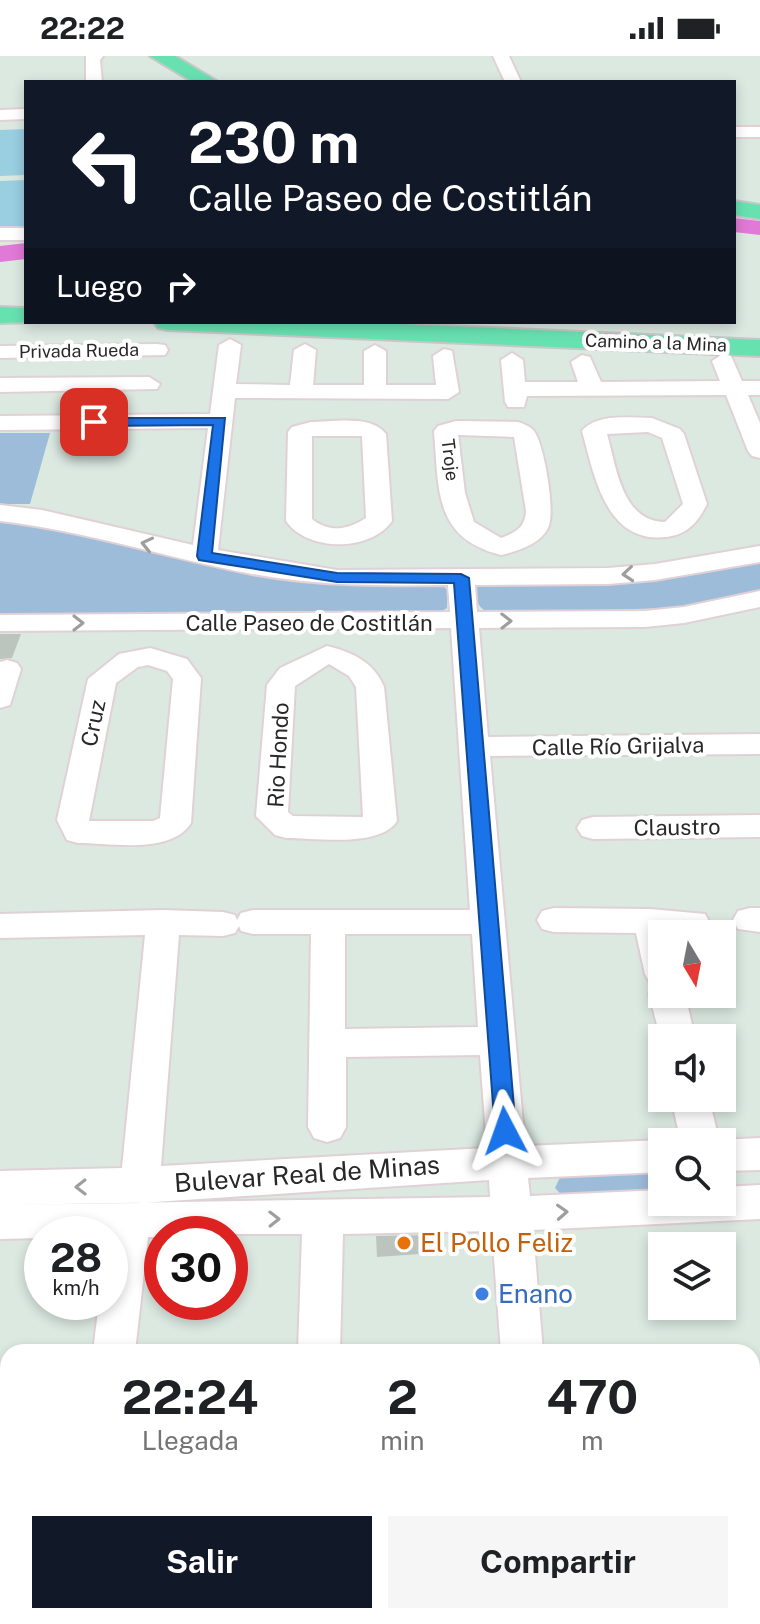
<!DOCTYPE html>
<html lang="es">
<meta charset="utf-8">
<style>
body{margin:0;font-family:"Public Sans",sans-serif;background:#f6f6f6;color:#202124;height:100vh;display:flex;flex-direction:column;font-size:30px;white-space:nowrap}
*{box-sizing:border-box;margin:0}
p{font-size:26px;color:#757577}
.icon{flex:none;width:44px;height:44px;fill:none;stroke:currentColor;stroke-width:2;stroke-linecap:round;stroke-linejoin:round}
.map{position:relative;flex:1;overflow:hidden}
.sheet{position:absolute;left:0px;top:1288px;width:760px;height:280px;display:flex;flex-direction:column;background:#fff;border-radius:24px 24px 0 0;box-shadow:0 4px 12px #0003}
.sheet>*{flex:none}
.hud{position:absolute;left:24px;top:24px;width:712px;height:244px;border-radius:0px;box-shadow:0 4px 12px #0003;background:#111827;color:#fff;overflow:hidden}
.needle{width:52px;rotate:170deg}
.fabs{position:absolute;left:648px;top:864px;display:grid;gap:16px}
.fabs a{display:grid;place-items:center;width:88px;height:88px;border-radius:0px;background:#fff;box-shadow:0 4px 12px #0003;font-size:40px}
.speed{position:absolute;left:24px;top:1160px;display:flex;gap:16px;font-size:40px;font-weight:700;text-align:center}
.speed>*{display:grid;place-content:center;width:104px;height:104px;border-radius:50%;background:#fff;box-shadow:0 4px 12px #0003;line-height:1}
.speed small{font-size:20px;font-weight:400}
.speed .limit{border:12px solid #d22;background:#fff;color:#111}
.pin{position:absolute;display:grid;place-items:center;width:68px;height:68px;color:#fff;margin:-34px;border-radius:16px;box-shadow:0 4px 12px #0006}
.me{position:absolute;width:88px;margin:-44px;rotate:356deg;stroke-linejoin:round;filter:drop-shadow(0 0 6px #0008)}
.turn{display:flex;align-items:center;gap:28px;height:168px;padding:0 32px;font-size:36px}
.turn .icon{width:104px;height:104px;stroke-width:2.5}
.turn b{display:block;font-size:56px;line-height:68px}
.then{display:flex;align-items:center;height:76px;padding:0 32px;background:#0003;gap:16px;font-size:30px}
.eta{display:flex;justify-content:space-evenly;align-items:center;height:136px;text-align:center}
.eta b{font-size:48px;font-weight:700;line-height:56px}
.action{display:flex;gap:16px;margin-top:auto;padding:16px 32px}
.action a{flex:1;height:92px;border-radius:0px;background:#111827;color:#fff;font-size:32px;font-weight:700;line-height:92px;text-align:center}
.action a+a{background:#f6f6f6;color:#202124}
.status{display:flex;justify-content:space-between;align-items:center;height:56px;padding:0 40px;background:#fff;direction:ltr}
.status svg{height:22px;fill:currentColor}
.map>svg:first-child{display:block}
.green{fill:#9dbcda}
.pitch{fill:#9acee1}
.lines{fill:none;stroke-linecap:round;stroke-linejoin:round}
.river{fill:#e179d6;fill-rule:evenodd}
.building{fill:#bbc5be}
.minor-casing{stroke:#e0d1d6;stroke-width:4}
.major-casing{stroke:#c7c7c7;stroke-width:4}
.minor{fill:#fff;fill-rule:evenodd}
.major{fill:#68e1b1;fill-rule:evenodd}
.oneway{stroke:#9e9e9e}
.route{fill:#1a73e8;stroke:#114b97;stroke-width:2}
.food-dot{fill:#e8710a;stroke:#fff;stroke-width:3}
.shop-dot{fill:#3f7fe0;stroke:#fff;stroke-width:3}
.labels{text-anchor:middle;stroke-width:8;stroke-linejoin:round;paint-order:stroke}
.far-street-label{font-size:18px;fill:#282828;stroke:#fff}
.street-label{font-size:22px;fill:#282828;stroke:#fff}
.near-street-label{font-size:26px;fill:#282828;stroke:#fff}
.near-food-label{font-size:26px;fill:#c56008;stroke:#fff;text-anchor:start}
.near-shop-label{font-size:26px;fill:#366cbe;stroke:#fff;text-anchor:start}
</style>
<div class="status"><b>22:22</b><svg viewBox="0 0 49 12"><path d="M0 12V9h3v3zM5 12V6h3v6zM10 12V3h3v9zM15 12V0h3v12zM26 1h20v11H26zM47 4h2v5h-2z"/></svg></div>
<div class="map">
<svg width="760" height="1568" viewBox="0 0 760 1568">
<rect width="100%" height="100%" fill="#dbe9e1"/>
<path class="green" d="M0,377h50l-20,71h-30z
M0,465l17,1 271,55 155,8 4,5v18l-8,5h-439z
M760,505v29l-88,18 -183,5c-12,-5 -14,-15 -13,-27l145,-2z
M662,1113v26l-97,4 -10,-11 7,-15z"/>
<path class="pitch" d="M26,73v46l-26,1v-46z
M26,124v48l-26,1v-48z"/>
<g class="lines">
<path class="river" d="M734,162l26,3v14l-26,-3z
M26,187v16l-26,3v-16z"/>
</g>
<path class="building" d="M0,578h21l-9,24 -12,1z
M431,1179l3,18 -57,4 -1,-21z"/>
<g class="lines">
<g class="minor-casing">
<path id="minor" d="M86,0h17l-3,4 2,22h-16z
M493,0h16l12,26h-16z
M26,53v10l-26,1v-10z
M734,71h26v10h-26z
M0,172h26v12h-26z
M230,283l11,6 -5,39 54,1 4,-35 11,-6 11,6 -3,35h51v-34l11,-6 11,6v34h50l-3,-29 11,-7 8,2 7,41 -11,7 -213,-1 -17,152 119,20 271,-2 47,-4 105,-18v16l-105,18 -47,4 -133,1 2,27 168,-1 39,-4 76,-16v16l-76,16 -39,4 -166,1 9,109 272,-3v20l-270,2 35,390 137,-6 6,2h-6v30l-134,6 2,18 132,-6v12h60v-15l38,-2v34l-227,11 10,122h-42l-9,-121 -149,3 -3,118h-42l4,-118h-140v3h-14l-13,115h-42l6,-50h11v-68h-68v4l-42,1v-34l490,-8 -1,-17 -349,23 -140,2v-34l122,-3 23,-233 -145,3v-24l163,-4 60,2 12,3 2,5 4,-7 12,-3h217l-19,-282 -451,3v-16l450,-3 -2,-27c-66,1 -130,1 -196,-11 -84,-16 -166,-43 -252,-53v-16l42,5 151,35 15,-117 -208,2v-14l210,-2 9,-69zM239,870l2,5 12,3h58l-3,193 6,11 13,4 13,-4 6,-11v-70l134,-2 7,93 -326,18 18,-231 44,1 12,-3zM345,878h127l6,93 -133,2z
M157,288l8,1 3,5 -3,5 -165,3v-12z
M512,297l11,7 2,22h53l-7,-20 11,-7 8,2 11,25 119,-1 -8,-20 11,-7 8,2 11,25h18v14h-12l12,28v35l-8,-2 -4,-5 -22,-56 -199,1 -3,11h-16l-3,-5 -4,-42z
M149,321l11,7 -3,5 -157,3v-14z
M652,362l28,11 4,5 23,70c-9,18 -20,31 -41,33 -61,7 -72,-63 -84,-106 15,-18 49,-13 70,-13zM648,376l14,6 21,66 -18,18c-43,0 -49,-56 -58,-88z
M456,365l62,1c6,2 12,4 16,9 10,13 22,82 14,97 -8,16 -30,23 -47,27 -68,-17 -62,-66 -67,-124l4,-5zM458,379l56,2 12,74c-1,17 -10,21 -25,27l-27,-16 -9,-29z
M311,366c22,0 60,-8 75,12l6,87c-22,31 -84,31 -106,0l2,-89 4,-5zM312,380h50l4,82c-18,12 -37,15 -54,1z
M327,590c25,6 47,16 57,41l13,134c-17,27 -82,17 -111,17l-11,-3 -19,-19 11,-131 13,-17zM329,608l20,12 7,11 7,130 -70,-1 -5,-4 7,-126z
M150,592l37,11 14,19 -10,145c-20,32 -81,20 -113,20l-11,-3 -10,-20 31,-141 31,-25zM148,609l19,6 6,8 -13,139 -7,3h-64l27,-138 22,-16z
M7,604l10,3 4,6 -11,36 -10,3v-46z
M760,759v22l-167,2 -11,-3 -5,-8 5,-8 11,-3z
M554,852l96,1 55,5 5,9 -5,9 -43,2v60h23l10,44h-33v6l-13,-50 6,-9 -5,-2 -5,-9 -9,-41 -82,-1 -12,-3 -5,-9 5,-9z
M750,852h10v24l-22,-3 -5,-9 5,-9z
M671,1042h38l10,42 41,-2v32l-38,1v-29h-41z
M57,1560h48l-1,8h-48z
M287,1560h48v8h-48z
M518,1560h48l1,8h-48z"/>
</g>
<g class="major-casing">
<path id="major" d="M150,0h25l43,26h-25z
M734,145l26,4v14l-26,-4z
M0,251l26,1v14h9l-35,1z
M154,266h204l402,18v16l-592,-26 -10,-2z"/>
</g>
<use href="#minor" class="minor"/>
<use href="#major" class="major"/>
</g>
<defs><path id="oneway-chevron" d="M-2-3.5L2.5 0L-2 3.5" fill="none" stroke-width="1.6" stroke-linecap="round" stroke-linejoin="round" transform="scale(2)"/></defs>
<g class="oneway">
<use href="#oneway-chevron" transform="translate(147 488) rotate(-167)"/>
<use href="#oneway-chevron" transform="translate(628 518) rotate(175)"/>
<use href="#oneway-chevron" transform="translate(506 565) rotate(-1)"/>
<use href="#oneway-chevron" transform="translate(78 567)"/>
<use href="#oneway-chevron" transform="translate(81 1131) rotate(179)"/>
<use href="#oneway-chevron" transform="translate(562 1156) rotate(-3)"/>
<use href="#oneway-chevron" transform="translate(274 1163) rotate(-1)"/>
</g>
<path class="route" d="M225,362l-13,135 125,20 124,1 8,4 47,553 -3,6 -8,2 -7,-2 -3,-6 -41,-548 -117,-1 -138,-22 -2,-4 16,-131 -119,1 -6,-4 6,-4z"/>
<circle class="food-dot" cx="404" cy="1187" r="8"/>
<circle class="shop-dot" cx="482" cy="1238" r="8"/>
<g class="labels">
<g class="far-street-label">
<text transform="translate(656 287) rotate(2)" y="6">Camino a la Mina</text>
<text transform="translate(79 295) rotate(-1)" y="6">Privada Rueda</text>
<text transform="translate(450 404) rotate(83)" y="6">Troje</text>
</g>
<g class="street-label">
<text x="309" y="575">Calle Paseo de Costitlán</text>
<text transform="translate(93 667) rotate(-78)" y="8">Cruz</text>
<text transform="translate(618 690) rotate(-1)" y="8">Calle Río Grijalva</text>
<text transform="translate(278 699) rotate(-87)" y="8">Rio Hondo</text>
<text transform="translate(677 771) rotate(-1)" y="8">Claustro</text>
</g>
<g class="near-street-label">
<text transform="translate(307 1118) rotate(-4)" y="9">Bulevar Real de Minas</text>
</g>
<g class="near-food-label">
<text x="420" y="1196">El Pollo Feliz</text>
</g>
<g class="near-shop-label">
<text x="498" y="1247">Enano</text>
</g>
</g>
</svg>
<div class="fabs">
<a><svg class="needle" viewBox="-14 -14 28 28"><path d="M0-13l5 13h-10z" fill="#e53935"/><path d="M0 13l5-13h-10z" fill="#757577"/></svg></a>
<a><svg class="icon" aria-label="sound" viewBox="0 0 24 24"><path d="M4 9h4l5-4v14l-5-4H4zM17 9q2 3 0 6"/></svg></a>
<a><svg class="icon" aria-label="search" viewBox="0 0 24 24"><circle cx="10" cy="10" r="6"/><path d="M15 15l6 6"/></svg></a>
<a><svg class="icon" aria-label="layers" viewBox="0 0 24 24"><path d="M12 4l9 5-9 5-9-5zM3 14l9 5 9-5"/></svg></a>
</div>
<div class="speed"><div>28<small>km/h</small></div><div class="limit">30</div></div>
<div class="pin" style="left:94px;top:366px;background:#d93025"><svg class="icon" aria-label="arrive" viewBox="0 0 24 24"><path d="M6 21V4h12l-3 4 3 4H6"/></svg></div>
<svg class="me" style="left:505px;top:1075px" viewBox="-20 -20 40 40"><path d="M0-17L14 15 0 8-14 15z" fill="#1a73e8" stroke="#fff" stroke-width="4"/></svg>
<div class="hud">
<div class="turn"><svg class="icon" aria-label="left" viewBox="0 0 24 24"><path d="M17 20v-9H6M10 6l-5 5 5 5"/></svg><div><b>230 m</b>Calle Paseo de Costitlán</div></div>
<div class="then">Luego<svg class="icon" aria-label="right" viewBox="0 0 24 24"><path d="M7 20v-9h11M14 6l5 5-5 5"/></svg></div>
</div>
<section class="sheet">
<div class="eta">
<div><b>22:24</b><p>Llegada</p></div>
<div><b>2</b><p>min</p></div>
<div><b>470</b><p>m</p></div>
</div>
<div class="action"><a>Salir</a><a>Compartir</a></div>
</section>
</div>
